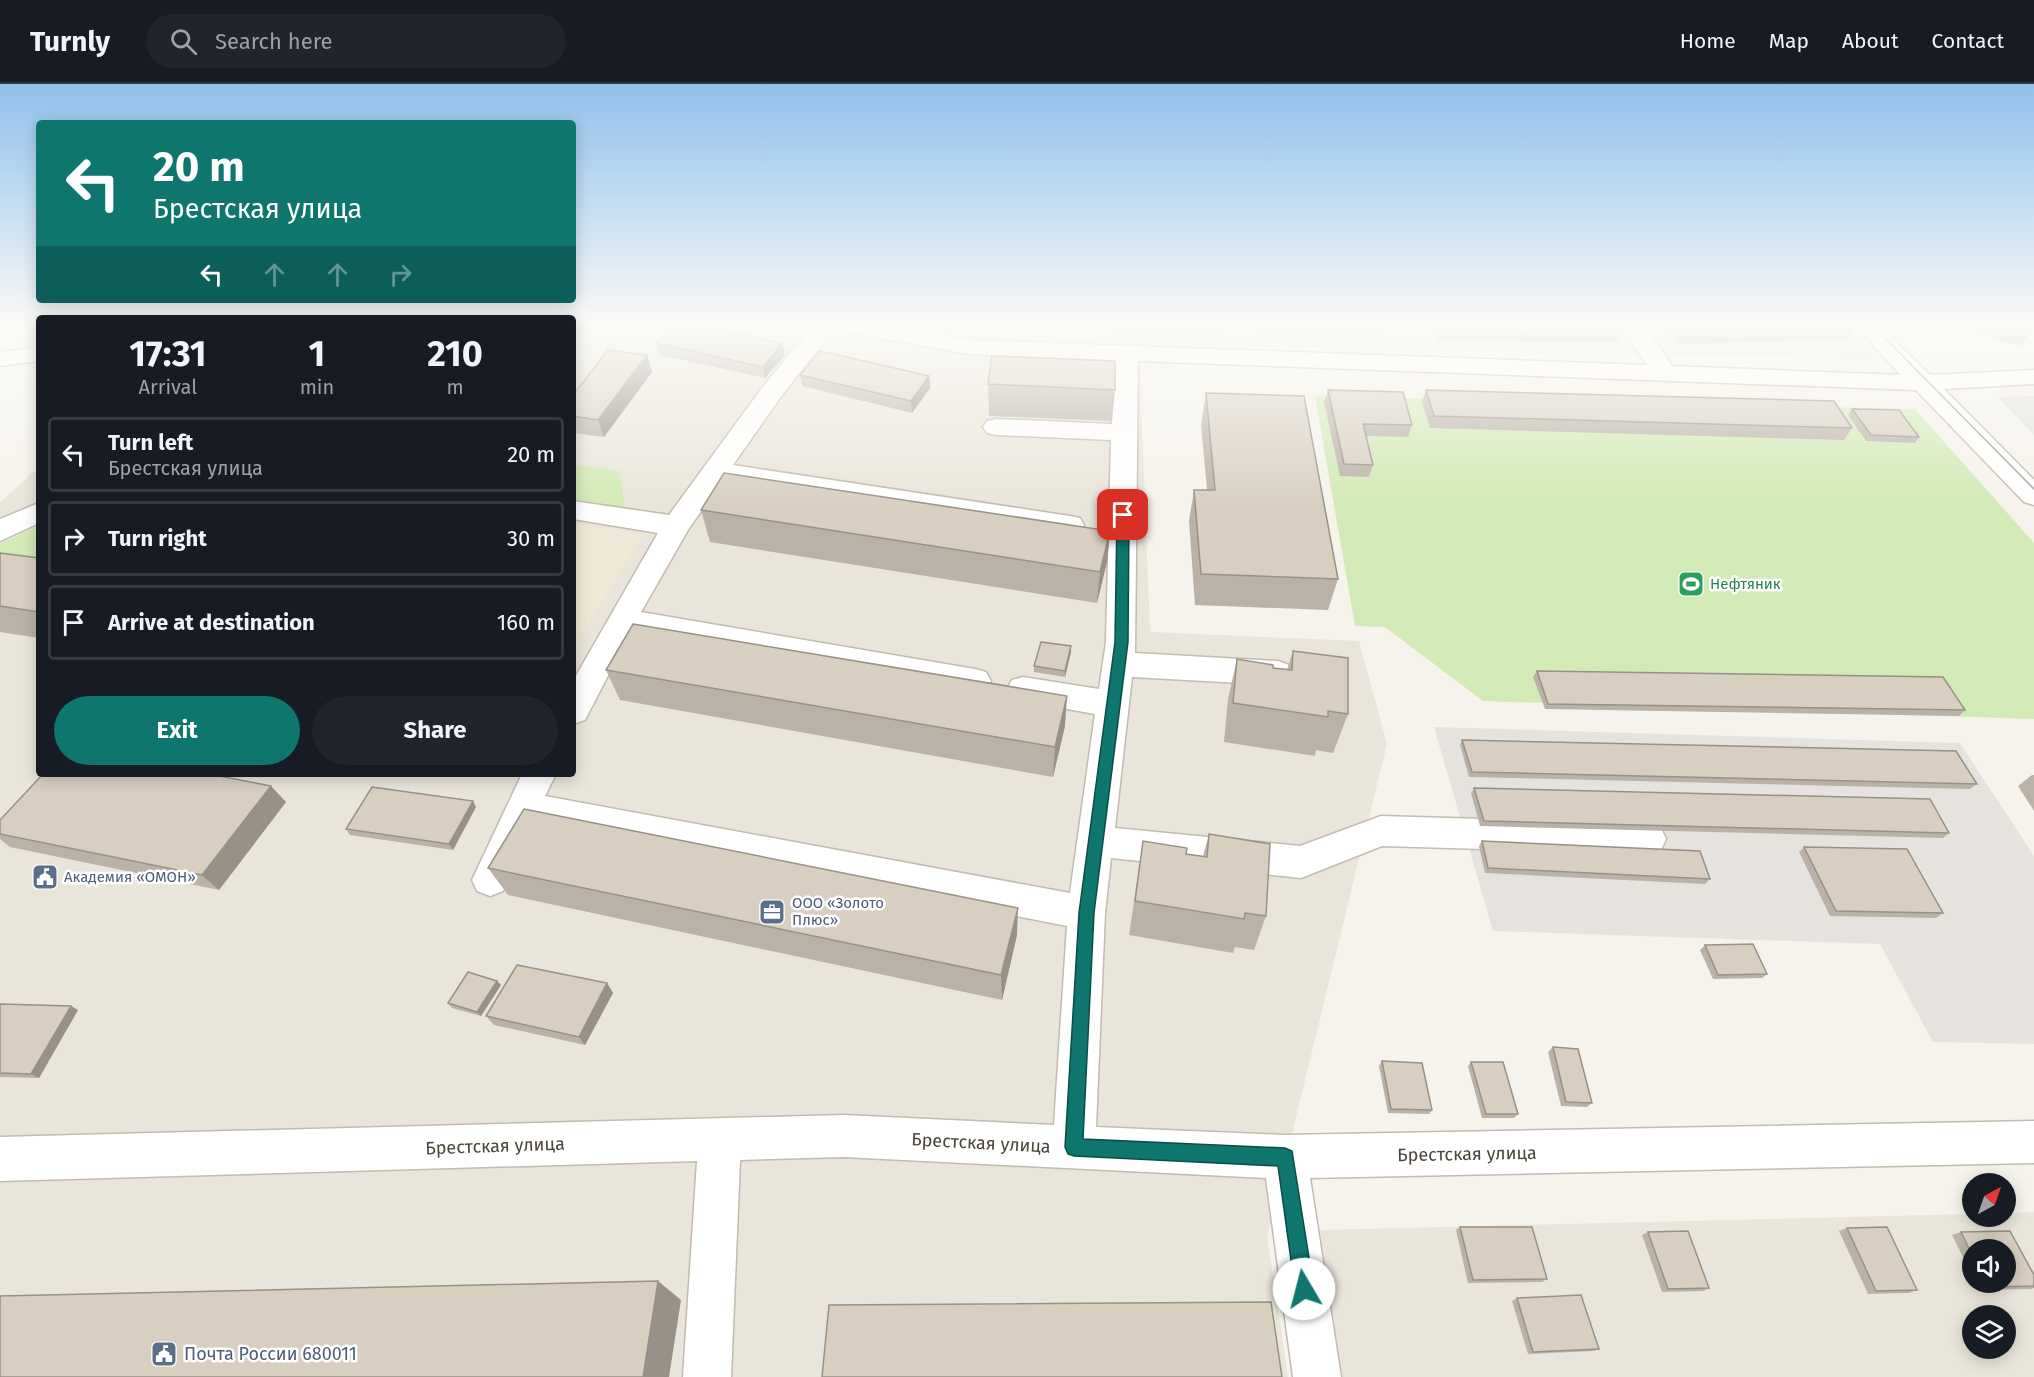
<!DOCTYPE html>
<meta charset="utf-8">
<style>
body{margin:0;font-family:"Fira Sans",sans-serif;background:#20242c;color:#f1f3f6;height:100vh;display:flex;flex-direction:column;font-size:22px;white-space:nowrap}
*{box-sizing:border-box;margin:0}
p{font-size:20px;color:#9ea1a6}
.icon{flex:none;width:33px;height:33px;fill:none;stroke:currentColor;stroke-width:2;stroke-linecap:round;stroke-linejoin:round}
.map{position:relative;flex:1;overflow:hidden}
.panel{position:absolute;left:36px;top:231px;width:540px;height:462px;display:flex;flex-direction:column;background:#171b24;border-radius:6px;box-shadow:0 3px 15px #0003}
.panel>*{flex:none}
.top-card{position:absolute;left:36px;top:36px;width:540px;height:183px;border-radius:6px;box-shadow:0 3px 15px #0003;background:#0f766e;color:#fff;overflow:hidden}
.needle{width:39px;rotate:40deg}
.controls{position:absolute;left:1962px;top:1089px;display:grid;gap:12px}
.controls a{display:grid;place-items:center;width:54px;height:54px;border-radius:50%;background:#171b24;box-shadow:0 3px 15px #0003;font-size:30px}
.pin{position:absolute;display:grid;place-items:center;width:51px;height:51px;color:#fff;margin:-26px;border-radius:12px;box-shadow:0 3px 9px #0006}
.me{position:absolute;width:66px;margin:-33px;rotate:352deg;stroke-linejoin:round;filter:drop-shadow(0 0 4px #0008)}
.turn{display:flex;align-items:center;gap:21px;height:126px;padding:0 18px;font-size:27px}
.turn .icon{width:78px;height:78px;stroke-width:2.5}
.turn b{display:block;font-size:42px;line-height:51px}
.lanes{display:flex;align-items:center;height:57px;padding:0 18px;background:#0003;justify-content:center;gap:30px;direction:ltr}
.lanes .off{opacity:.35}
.eta{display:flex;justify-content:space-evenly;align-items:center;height:102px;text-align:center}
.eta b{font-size:36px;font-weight:700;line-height:42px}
.action{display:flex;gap:12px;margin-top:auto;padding:12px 18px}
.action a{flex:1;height:69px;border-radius:36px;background:#0f766e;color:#fff;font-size:24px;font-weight:700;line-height:69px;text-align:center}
.action a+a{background:#20242c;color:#f1f3f6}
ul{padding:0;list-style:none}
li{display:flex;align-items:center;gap:18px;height:75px;margin:0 12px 9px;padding:0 6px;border:3px solid #363941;border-radius:6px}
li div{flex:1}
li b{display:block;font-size:22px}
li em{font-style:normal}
header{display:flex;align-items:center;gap:36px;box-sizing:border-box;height:84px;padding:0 30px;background:#171b24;border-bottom:2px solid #363941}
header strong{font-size:28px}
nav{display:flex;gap:33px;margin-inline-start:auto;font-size:21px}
.search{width:420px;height:54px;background:#20242c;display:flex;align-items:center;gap:15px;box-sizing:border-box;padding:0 21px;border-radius:33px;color:#9ea1a6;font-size:22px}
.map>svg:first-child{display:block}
.residential{fill:#eae5da;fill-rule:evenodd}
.industrial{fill:#e6e2dd}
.education{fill:#efe8d6}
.green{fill:#d2eab5}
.parking{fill:#e5e3e0}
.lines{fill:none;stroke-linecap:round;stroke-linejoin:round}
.minor-casing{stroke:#c2bbae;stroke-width:3}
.minor{fill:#fff;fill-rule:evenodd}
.tram{stroke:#9a9a9a;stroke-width:1.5}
.wall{fill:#bab2a6}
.shaded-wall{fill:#979187}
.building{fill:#d8cfc1;stroke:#979187;stroke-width:1.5}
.route{fill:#0f766e;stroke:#0a4d48;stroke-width:1.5}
.labels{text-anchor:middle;stroke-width:5;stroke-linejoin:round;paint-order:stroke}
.leisure-label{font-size:15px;fill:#27864d;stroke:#fff;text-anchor:start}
.service-label{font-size:15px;fill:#4e5e75;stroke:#fff;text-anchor:start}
.near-street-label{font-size:18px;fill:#4b4439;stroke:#fff}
.near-service-label{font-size:18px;fill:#4e5e75;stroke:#fff;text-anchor:start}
</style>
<header>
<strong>Turnly</strong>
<div class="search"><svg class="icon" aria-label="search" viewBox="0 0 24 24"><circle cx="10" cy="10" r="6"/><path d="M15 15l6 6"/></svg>Search here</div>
<nav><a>Home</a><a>Map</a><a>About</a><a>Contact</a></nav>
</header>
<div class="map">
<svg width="2034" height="1293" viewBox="0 0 2034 1293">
<rect width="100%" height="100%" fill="#f6f3ec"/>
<path class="residential" d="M573,242h1277l30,33 -741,-14 11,287 209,9 28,103 -120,492 21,141h-1288v-875l39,-35v307h534z
M2034,1128v165h-693l-21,-147 652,-16v2h34v-3zM1972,1166h34v32h-34zM1972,1232h34v32h-34z"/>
<path class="industrial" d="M1434,643l526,16 74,113v188l-101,-2 -53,-98 -387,-13z"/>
<path class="education" d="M573,440l71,10 -71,115z"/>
<path class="green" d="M1315,312l600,13 119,134v176l-551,-18 -98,-74 -30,-1z
M573,380l46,7 6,37 -31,12 -21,-3z
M39,442v40l-39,9v-31z"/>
<path class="parking" d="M2034,312v39l-37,-38z"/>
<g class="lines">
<g class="minor-casing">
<path id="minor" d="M812,242h24l-56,72 -47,67 337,51 10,2 4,7 -4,7 -10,2 -348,-53 -34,49 -47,82 334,57 11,3 5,9 -5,9 -11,3 -345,-60 -45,87 -12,4v-43l85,-148 -85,-14v-18l96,14 93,-127z
M839,242h51l80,14 677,25 -26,-39h24l27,40 229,9 -46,-49h25l50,49 104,-5v14l-90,5 90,91v25l-10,-3 -108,-112 -778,-29 -3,292 143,8 11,4 5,8 -5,8 -11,4 -146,-8 -17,151 185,18 81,-30 267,8 13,4 5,11 -5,11 -13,4 -266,-8 -81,32 -190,-20 -6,55 -9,214 189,8 749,-14v42l-724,15 31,199h-48l-27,-199 -422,-21 -104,3 -9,217h-48l14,-216 -697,20v-44l844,-22 210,10 13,-199 -534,-104 -30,69 -13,5 -13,-5 -5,-11 50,-106h34l-11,22 525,97 25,-179 -72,-13 -11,-3 -5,-9 5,-9 11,-3 76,12 7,-47 5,-202 -115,-5 -9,-2 -4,-6 4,-6 9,-2 116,5 2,-64 -144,-6 -119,-21 -8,-2z
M39,263v14l-39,5v-14z
M39,419v20l-39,18v-22z"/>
</g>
<use href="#minor" class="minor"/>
<path class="tram" d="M1873,242l161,163"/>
</g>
<path class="wall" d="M1024,242h42v1l-41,2z
M1109,242h115l-1,5 -113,-1z
M1261,242h118l-2,8 -114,-1z
M1432,242h194l-8,16 -181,-2z
M1665,242h192l-8,13 -170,5z
M1957,242h77v3l-14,17z
M656,259h126l3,12 -20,23 -105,-23z
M647,271l5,17 -48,65 -31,-4v-38z
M800,291l129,1 1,12 -18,25 -110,-27z
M988,300l127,6 -3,31 -123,-5z
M1328,306l84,35 -4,12 -42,-1 7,29 -4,12 -29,-1 -16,-74z
M1426,306l426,38 -8,12 -414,-12 -8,-26z
M1206,309l132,186 -10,31 -133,-5 -6,-84 5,-31h13l-6,-66z
M1852,325l67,28 -4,6 -49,-2 -18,-26z
M701,426l409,21 -3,31 -10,41 -387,-61z
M0,469l39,5v80l-39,-6z
M1293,567l55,63 -15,39 -17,-3 -1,6 -91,-14 4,-43 9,-40 36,9 14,2z
M1071,568l-6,25 -31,-5v-6z
M606,586l459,56 -12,51 -433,-77z
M1537,587l428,39 -6,6 -414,-7 -12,-32z
M1462,656l515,44 -7,5 -501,-12 -9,-32z
M2032,691h2v36l-16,-25z
M1474,704l475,45 -6,5 -463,-12 -9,-33z
M286,718l-67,88 -209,-43 -10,-8v-19z
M476,723l-23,43 -103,-15 -4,-6z
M1209,750l57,82 -12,34 -19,-3 -2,6 -104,-18 14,-94 43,13 17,2z
M1482,757l228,38 -5,5 -220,-11 -6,-27z
M1804,763l139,66 -7,5 -106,-2 -31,-64z
M488,784l529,67 -15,65 -494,-105z
M1705,861l62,29 -5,4 -49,1 -13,-29z
M497,897l4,4 -20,31 -29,-8 -4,-5z
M607,899l6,10 -28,52 -91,-20 -8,-9z
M0,920l71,2 7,4 -39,68 -39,-1z
M1553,963l39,56 -5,4 -26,-1 -13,-54z
M1382,977l50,49 -3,4 -41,-1 -9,-47z
M1471,978l47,52 -4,4h-32l-14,-52z
M1460,1143l87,52 -5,3 -74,1 -12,-53z
M1847,1144l70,62 -8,3 -41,1 -29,-63z
M1648,1148l61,56 -6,3 -41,1 -20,-57z
M1961,1148l73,43v13l-3,1 -51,1 -4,-8h30l-34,-32v25l-20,-40z
M1517,1214l82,51 -5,2 -66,3 -16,-53z"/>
<path class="shaded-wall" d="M782,259l3,12 -20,23 -2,-11z
M647,271l5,17 -48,65 -6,-17z
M929,292l1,12 -18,25 -1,-12z
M1110,447l-3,31 -10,41 3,-31z
M1071,562v6l-6,25v-6z
M1067,612l-2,30 -12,51 2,-30z
M271,702l15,16 -67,88 -17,-15z
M473,717l3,6 -23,43 -4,-6z
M1018,824l-1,27 -15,65 -1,-25z
M497,897l4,4 -20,31 -4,-4z
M607,899l6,10 -28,52 -6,-8z
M71,922l7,4 -39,68 -8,-4z
M658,1197l23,19 -12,77h-26z"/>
<path class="building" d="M673,242h28l81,17 -19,24 -107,-24z
M1687,242h49l-48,1z
M608,266l39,5 -49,65 -25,-4v-21z
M820,267l109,25 -18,25 -111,-26z
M992,272l123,5v29l-127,-6z
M1328,306l75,2 9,33 -49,-1 10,41 -29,-1z
M1426,306l408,11 18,27 -418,-12z
M1206,309l98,3 34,183 -137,-5 -7,-84h21z
M1852,325l47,1 20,27 -48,-2z
M724,389l386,58 -10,41 -399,-62z
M0,469l39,5v54l-39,-6z
M633,540l434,72 -12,51 -449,-77z
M1041,558l30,4 -6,25 -31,-5z
M1293,567l55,7v56l-20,-3v6l-95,-14 4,-44 36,6v3l19,2z
M1537,587l406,6 22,33 -417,-6z
M1462,656l494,11 21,33 -505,-12z
M43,690h166l62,12 -69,89 -202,-41v-14z
M372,703l101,14 -24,43 -103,-15z
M1474,704l456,11 19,34 -465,-12z
M524,725l494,99 -17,67 -513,-107z
M1209,750l61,10 -4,72 -21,-3 -1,6 -109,-18 8,-60 44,7 -1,6 21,3z
M1482,757l218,10 10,28 -222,-11z
M1804,763l103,2 36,64 -107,-2z
M1753,860l14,30 -49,1 -13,-30z
M517,881l90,18 -28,54 -93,-21z
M468,888l29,9 -20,31 -29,-9z
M0,920l71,2 -40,68 -31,-1z
M1553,963l25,2 14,54 -26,-1z
M1382,977l40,2 10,47 -41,-1z
M1471,978h32l15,52h-32z
M1460,1143h72l15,52 -74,1z
M1887,1143l30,63 -41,1 -29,-63z
M1688,1147l21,57 -41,1 -20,-57z
M2010,1147l24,44v11l-45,1 -3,-5h20v-32h-34v5l-11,-23z
M658,1197l-15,96h-643v-81z
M1581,1211l18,54 -66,3 -16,-54z
M1271,1218l11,75h-460l7,-72z"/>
<linearGradient id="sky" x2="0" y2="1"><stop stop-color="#8fc1ec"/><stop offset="0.57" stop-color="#fbfaf6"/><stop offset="1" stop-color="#fbfaf6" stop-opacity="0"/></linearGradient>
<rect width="2034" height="423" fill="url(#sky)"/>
<path class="route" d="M1123,427l6,4 -1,127 -34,271 -11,226 202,9 7,3 22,138 -3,7 -7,3 -6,-3 -3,-7 -17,-123 -204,-10 -6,-2 -3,-7 14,-234 36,-271 2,-127z"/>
<defs>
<g id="stadium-square" transform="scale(1.35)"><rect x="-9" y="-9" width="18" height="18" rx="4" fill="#2e9e5b" stroke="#fff"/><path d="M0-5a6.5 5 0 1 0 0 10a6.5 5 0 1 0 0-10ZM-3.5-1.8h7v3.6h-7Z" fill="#fff"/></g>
<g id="civic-square" transform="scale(1.35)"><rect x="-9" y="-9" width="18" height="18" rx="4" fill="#5c6f8a" stroke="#fff"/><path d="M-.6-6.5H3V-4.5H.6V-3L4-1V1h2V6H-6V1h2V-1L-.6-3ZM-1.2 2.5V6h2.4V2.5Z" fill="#fff"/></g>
<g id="office-square" transform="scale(1.35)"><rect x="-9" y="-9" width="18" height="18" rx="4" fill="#5c6f8a" stroke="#fff"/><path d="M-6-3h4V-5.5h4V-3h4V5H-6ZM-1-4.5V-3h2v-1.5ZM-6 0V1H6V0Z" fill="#fff"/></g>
</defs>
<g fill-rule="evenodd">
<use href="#stadium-square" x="1691" y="500"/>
<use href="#civic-square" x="45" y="793"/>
<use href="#office-square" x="772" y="828"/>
<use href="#civic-square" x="164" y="1270"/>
</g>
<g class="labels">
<g class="leisure-label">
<text x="1710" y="505">Нефтяник</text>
</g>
<g class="service-label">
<text x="64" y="798">Академия «ОМОН»</text>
<text x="792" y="824">ООО «Золото<tspan x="792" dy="17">Плюс»</tspan></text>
</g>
<g class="near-street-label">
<text transform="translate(981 1059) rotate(3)" y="6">Брестская улица</text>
<text transform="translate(495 1062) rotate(-2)" y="6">Брестская улица</text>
<text transform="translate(1467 1070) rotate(-1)" y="6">Брестская улица</text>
</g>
<g class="near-service-label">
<text x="184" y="1276">Почта России 680011</text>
</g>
</g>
</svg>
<div class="controls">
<a><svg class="needle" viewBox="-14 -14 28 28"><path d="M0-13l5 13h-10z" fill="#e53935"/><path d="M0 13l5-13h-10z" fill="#9ea1a6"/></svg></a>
<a><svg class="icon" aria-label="sound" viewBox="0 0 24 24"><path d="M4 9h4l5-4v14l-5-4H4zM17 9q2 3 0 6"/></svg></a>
<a><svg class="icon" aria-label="layers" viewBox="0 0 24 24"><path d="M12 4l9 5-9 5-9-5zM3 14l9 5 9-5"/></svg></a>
</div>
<div class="pin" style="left:1123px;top:431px;background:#d93025"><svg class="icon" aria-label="arrive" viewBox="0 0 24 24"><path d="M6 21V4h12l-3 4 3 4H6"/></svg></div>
<svg class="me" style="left:1304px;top:1205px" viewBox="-20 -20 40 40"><circle r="19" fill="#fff"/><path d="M0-13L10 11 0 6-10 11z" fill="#0f766e"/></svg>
<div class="top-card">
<div class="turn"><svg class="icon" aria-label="left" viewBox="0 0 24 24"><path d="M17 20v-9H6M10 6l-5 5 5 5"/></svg><div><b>20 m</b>Брестская улица</div></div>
<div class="lanes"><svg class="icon" aria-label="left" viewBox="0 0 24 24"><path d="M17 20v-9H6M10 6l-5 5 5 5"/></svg><svg class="icon off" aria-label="ahead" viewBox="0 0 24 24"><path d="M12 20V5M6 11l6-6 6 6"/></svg><svg class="icon off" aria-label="ahead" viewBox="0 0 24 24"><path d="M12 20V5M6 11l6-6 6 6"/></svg><svg class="icon off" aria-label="right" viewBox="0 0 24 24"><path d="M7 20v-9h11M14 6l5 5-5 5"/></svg></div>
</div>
<section class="panel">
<div class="eta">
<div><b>17:31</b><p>Arrival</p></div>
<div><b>1</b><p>min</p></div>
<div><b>210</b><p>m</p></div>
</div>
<ul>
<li><svg class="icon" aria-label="left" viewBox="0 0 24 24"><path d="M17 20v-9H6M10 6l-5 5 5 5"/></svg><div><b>Turn left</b><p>Брестская улица</p></div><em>20 m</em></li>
<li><svg class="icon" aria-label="right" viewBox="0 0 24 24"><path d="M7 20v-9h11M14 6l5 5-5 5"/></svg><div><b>Turn right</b></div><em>30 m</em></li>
<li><svg class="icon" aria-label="arrive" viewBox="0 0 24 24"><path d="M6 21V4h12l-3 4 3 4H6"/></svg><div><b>Arrive at destination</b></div><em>160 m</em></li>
</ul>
<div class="action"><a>Exit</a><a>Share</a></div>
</section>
</div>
